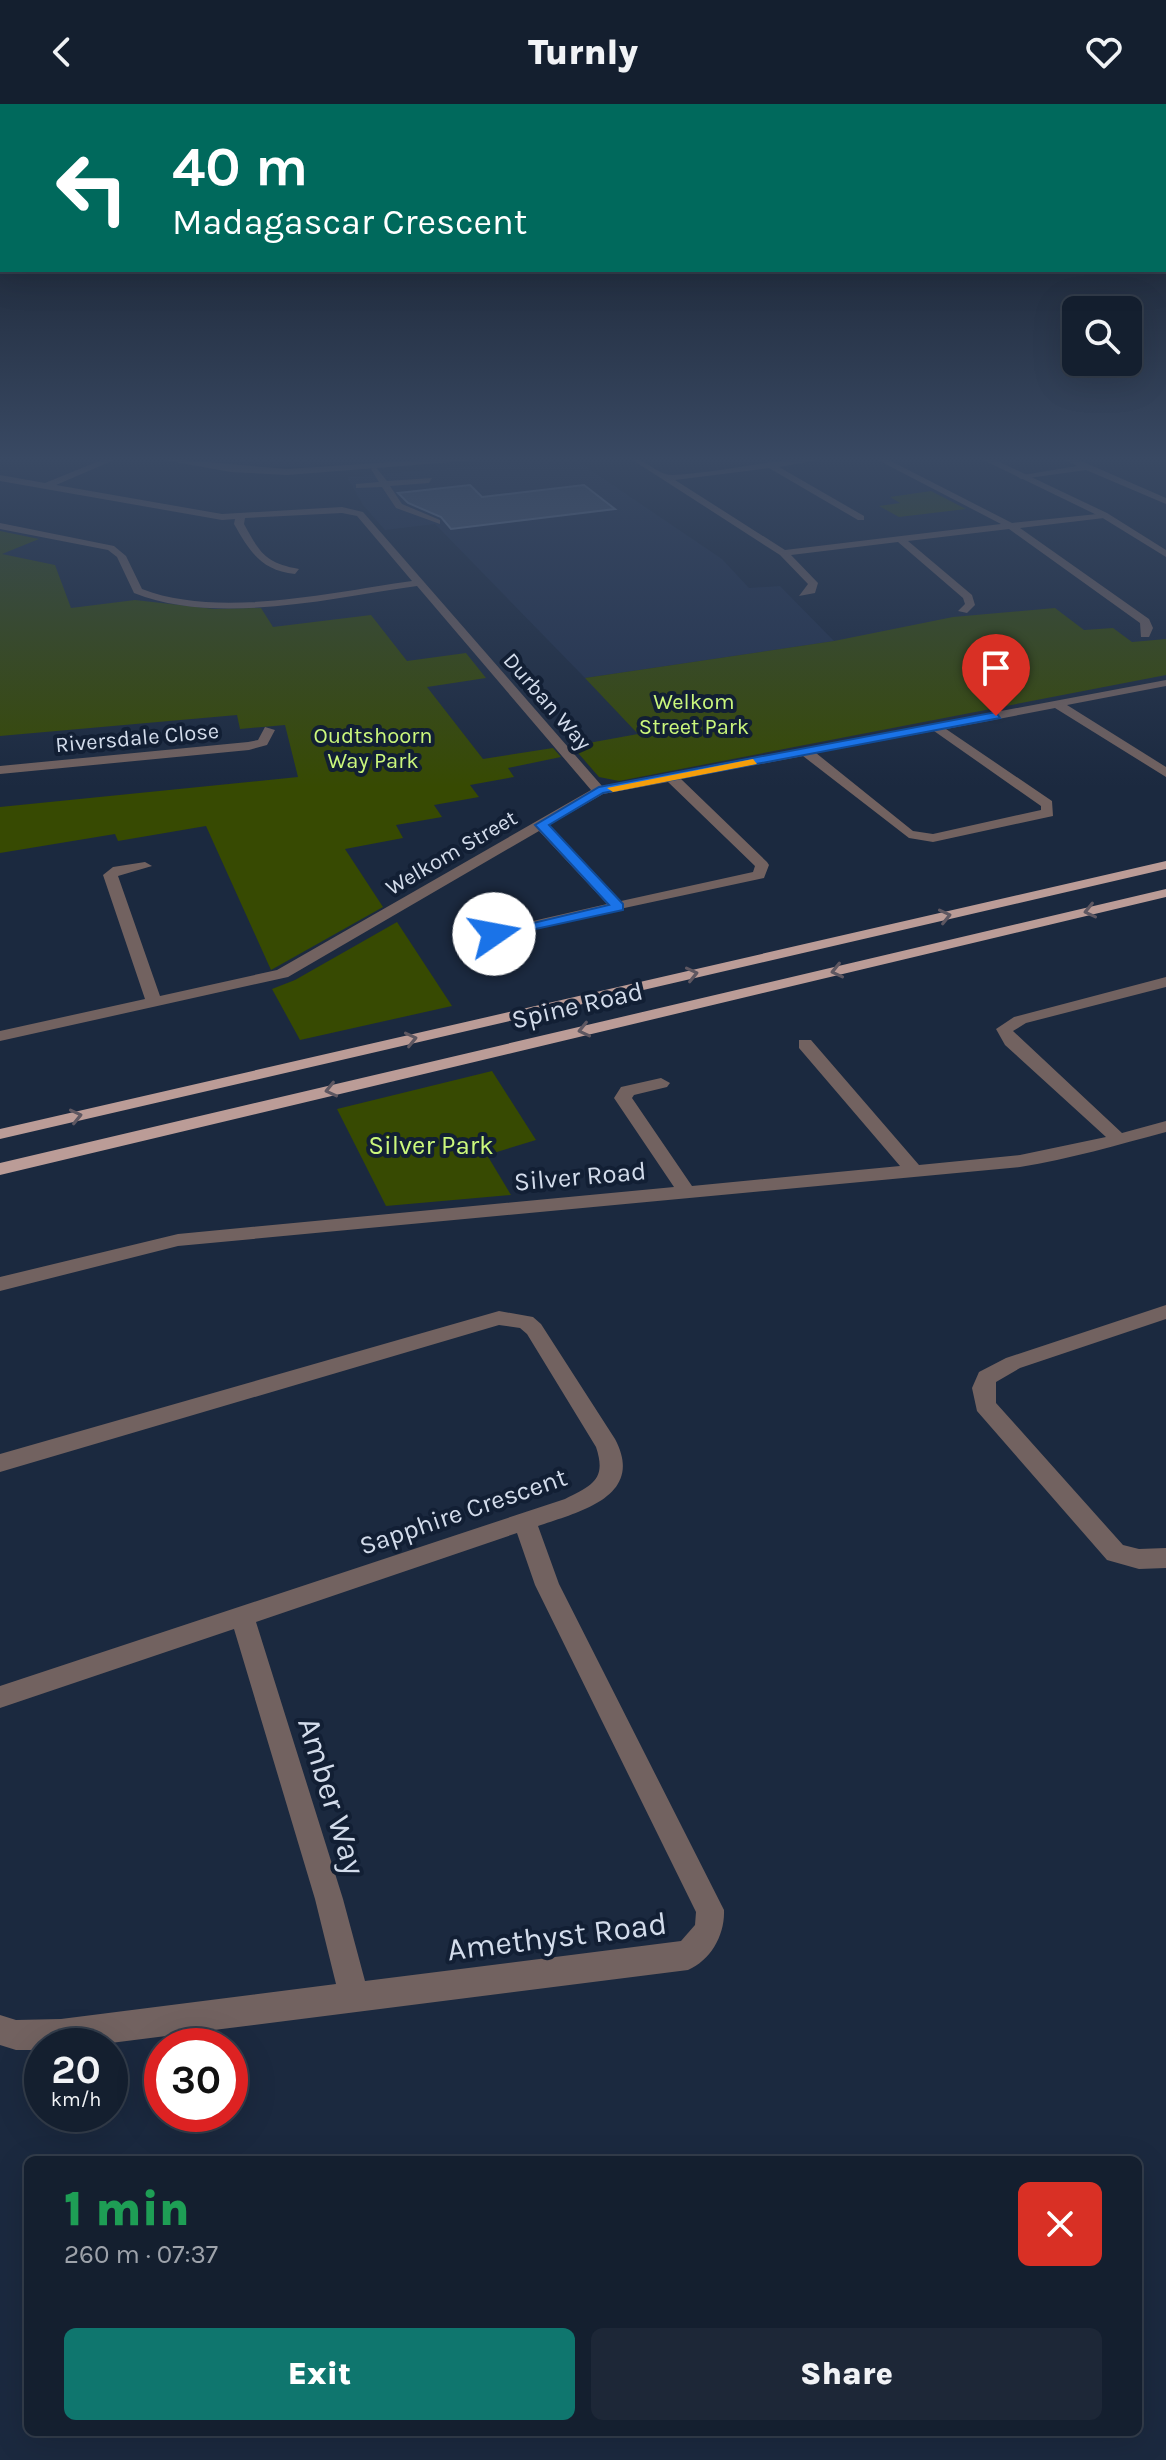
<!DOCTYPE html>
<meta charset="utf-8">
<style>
body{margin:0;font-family:Karla,sans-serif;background:#1d2737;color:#f1f3f6;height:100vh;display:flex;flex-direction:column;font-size:30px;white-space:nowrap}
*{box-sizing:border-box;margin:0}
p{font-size:26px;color:#9da2aa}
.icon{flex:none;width:44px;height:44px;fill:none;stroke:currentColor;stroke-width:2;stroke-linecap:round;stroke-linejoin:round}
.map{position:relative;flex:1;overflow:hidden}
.details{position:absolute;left:24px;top:2052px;width:1118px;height:280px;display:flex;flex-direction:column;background:#141f2f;border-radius:12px;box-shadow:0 8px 32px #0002,0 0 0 2px #333d4b}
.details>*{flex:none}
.banner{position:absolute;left:0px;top:0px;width:1166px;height:168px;box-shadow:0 8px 32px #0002,0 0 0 2px #333d4b;background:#00695c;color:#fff;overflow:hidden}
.buttons{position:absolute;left:1062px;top:192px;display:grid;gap:16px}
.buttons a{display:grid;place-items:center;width:80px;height:80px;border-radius:12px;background:#141f2f;box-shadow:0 8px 32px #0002,0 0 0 2px #333d4b;font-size:40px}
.speed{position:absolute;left:24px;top:1924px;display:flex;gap:16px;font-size:40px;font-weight:700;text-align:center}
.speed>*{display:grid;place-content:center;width:104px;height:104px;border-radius:50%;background:#141f2f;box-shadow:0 8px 32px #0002,0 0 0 2px #333d4b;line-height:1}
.speed small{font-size:20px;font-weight:400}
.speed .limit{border:12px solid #d22;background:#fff;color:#111}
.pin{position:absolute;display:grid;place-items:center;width:68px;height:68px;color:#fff;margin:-82px -34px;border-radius:50% 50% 50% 0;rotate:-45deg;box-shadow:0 0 8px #0007}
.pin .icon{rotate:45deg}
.me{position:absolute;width:88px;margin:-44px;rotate:78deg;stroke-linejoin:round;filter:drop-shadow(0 0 6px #0008)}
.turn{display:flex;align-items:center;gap:28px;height:168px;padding:0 40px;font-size:36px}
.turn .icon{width:104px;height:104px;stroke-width:2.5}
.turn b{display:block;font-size:56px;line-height:68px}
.round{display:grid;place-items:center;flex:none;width:84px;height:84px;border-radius:12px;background:#1d2737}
.head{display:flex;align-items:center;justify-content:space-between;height:136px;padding:0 40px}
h1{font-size:48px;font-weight:800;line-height:60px;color:#1e9e55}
.primary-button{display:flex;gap:16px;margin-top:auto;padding:16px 40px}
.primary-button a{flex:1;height:92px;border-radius:12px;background:#0f766e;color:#fff;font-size:32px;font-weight:800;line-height:92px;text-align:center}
.primary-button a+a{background:#1d2737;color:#f1f3f6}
header{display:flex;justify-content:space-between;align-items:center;height:104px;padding:0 40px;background:#141f2f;font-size:36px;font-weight:800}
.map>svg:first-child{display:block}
.built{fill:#22314d}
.green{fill:#374a02}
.building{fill:#4d5c76;stroke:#72829d;stroke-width:2}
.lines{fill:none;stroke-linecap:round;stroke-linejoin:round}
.service{fill:#726260;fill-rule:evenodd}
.minor{fill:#726260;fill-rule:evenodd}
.tertiary{fill:#726260;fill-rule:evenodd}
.primary{fill:#bb9c97;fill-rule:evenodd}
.oneway{stroke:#5e5761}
.route{fill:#1a73e8;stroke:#114b97;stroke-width:2}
.slow{fill:#f59e0b}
.labels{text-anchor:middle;stroke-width:8;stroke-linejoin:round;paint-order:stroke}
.far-street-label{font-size:22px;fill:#d3dceb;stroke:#121f34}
.far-park-label{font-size:22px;fill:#cbf77c;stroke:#121f34}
.street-label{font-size:26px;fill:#d3dceb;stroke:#121f34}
.park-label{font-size:26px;fill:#cbf77c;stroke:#121f34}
.near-street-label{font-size:32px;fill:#d3dceb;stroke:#121f34}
</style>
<header><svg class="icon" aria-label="back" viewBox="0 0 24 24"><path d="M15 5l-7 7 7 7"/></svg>Turnly<svg class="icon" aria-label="heart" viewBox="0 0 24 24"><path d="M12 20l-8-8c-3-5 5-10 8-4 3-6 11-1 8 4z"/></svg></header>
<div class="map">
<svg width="1166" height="2356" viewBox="0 0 1166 2356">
<rect width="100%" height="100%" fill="#1b293f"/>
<path class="built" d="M236,353h74l4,10 -72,-2z
M573,354l149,101 27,29 31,-2 54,55 -249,37 -150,-154 -50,6 -22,-25 -16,-28z"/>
<path class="green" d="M931,387l35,18 -67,8 -20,-11 21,-3 -10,-6z
M0,427l39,8 -37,15 53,11 16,43 64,-8 79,9 47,-1 12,19 98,-12 36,46 59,-8 20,25 -59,9 56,72 70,-11 8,9 -53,11 6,9 -44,8 9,12 -45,8 8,12 -46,8 7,13 -58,11 38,58 -112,63 -65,-144 -88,15 -3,-7 -115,19v-46l298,-30 -13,-52 -45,4 -3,-14 -237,21z
M1055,504l29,22 29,-2 19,14 34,-3v36l-547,106 -20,-4 -27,-31 66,-12 -53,-56 249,-37 119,-24z
M397,818l55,84 -152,34 -28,-51 23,-9z
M492,967l44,69 -49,15 24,40 -125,11 -49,-97z"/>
<path class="building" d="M470,381l12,12 102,-12 31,24 -164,20 -10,-12 -33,-14 -10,-10z"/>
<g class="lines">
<path class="service" d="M375,362l12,15 45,-3 -3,5 -39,3 12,18 38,16v4l-44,-16 -14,-21 -26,1v-4l23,-2 -8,-13z"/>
<path class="minor" d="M109,353h12l-65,28 166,29 120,-7 21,5 239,274 564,-106v6l-99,19 99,62v10l-111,-69 -109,21 106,72 1,15 -120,26 -24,-4 -106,-82 -122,23 86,83 2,3 -5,13 -275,59v-6l118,-27 -68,-73 -251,146 -288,64v-10l145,-32 -42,-124 10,-8 32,-5 7,4 -34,10 42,120 117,-26 314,-180 -174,-204c-86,12 -200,40 -283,7l-17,-36 -9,-7 -108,-21v-6l114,23 12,10 16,33c77,30 190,3 270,-8l-55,-65 -15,-3 -97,5 -1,6c16,29 21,39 55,45l-4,5c-34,-4 -45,-22 -61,-50l1,-5 -13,1 -222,-39v-6l45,8zM934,627l107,75v4l-108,24 -20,-3 -97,-78zM668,678l87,84 -2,6 -132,29 -72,-76 54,-31z
M147,353l140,12 181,-12h48l-229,18 -56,-3z
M628,353c17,0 29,19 45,18 54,-3 107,-18 162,-18l-56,10 85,49v4h-6l-89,-52 -94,12 110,70 216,-26 -129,-67h11l129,66 95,-10 -3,5 -84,10 129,91 4,9 -4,9h-8l-1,-14 -131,-94 -101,12 64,54 3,10 -8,8 -9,-2 7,-7 -2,-6 -65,-56 -107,13 27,28 -3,10 -16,3 9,-12 -28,-29z
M1060,353h12l94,41v6l-80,-34 -65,9 -4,-3 60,-10z
M265,623l10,3 -8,15 -18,5 -249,24v-8l248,-24 10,-2z
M1166,873v10l-140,36 -13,8 109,102 44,-12v11c-49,13 -96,27 -146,35l-842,79 -178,45v-14l178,-43 496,-47 -60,-89 7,-11 40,-9 9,5 -3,4 -33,8 -2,3 60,88 208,-20 -101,-118v-8h12l108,125 101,-10 86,-18 -101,-92 -9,-16 18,-12z
M1166,1201v14l-146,49 -24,14v21l127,142 16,4 27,-1v20l-27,1 -32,-9 -130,-149 -5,-23 7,-16 27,-14z
M499,1207l34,6 8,7 74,115c31,58 -37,73 -77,87l21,58 165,326c1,25 -13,50 -36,60l-601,76h-45v4h-26l-16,-5v-30l16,5 45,-1 275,-35 -21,-85 -81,-270 -234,79v-22l565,-187c27,-14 42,-19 31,-52l-69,-113 -7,-6 -21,-3 -499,147v-18zM517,1429l18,52 161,327 -1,13 -14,16 -316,40 -22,-82 -87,-277z"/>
<path class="tertiary" d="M977,353h12l118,56 59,37v7l-65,-40z"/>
<path class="primary" d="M1166,757v8l-1166,270v-10z
M1166,785v8l-1166,278v-12z"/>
</g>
<defs><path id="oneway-chevron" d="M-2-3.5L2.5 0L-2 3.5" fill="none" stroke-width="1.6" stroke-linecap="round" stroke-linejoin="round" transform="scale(2)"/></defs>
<g class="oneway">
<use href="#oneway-chevron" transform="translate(1090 807) rotate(167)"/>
<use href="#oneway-chevron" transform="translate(945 812) rotate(-13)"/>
<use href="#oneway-chevron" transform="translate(837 867) rotate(167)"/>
<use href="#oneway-chevron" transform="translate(692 870) rotate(-13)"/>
<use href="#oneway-chevron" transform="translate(584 926) rotate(167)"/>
<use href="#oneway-chevron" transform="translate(411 935) rotate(-13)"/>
<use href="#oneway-chevron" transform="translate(331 986) rotate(167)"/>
<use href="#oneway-chevron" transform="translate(76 1012) rotate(-13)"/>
</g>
<linearGradient id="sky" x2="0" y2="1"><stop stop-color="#0f1723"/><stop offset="0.52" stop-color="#394963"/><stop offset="1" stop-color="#394963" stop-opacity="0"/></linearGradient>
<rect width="1166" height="683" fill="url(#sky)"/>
<path class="route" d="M996,608l4,6 -397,75 -54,32 74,79v6l-129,28 -7,-4 122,-29 -74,-80 64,-38z"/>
<path class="slow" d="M753,655l4,5 -144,28 -6,-4z"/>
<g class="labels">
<g class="far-street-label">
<text transform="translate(548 597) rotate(49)" y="8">Durban Way</text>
<text transform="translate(137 633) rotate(-5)" y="8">Riversdale Close</text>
<text transform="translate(451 748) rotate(-30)" y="8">Welkom Street</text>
</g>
<g class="far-park-label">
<text x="694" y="605">Welkom<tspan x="694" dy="25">Street Park</tspan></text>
<text x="373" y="639">Oudtshoorn<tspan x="373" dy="25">Way Park</tspan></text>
</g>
<g class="street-label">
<text transform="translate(577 901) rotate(-13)" y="9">Spine Road</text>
<text transform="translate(580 1072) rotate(-5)" y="9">Silver Road</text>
<text transform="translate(463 1407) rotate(-19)" y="9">Sapphire Crescent</text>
</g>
<g class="park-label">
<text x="431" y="1050">Silver Park</text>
</g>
<g class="near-street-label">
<text transform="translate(332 1692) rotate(73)" y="11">Amber Way</text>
<text transform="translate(557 1832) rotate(-7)" y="11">Amethyst Road</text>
</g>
</g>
</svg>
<div class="buttons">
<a><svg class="icon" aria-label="search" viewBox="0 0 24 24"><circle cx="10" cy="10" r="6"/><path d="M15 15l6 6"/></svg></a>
</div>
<div class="speed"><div>20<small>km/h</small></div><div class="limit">30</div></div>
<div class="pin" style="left:996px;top:612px;background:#d93025"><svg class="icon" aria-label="arrive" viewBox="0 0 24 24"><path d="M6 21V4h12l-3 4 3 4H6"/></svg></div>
<svg class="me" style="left:494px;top:830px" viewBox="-20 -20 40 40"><circle r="19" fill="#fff"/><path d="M0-13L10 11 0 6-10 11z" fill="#1a73e8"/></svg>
<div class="banner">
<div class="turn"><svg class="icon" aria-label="left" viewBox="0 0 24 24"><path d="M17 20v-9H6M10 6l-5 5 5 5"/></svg><div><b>40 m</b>Madagascar Crescent</div></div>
</div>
<section class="details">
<div class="head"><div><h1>1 min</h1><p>260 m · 07:37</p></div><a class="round" style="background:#d93025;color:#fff"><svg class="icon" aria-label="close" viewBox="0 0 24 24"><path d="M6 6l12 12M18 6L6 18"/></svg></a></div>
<div class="primary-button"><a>Exit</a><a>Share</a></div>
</section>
</div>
